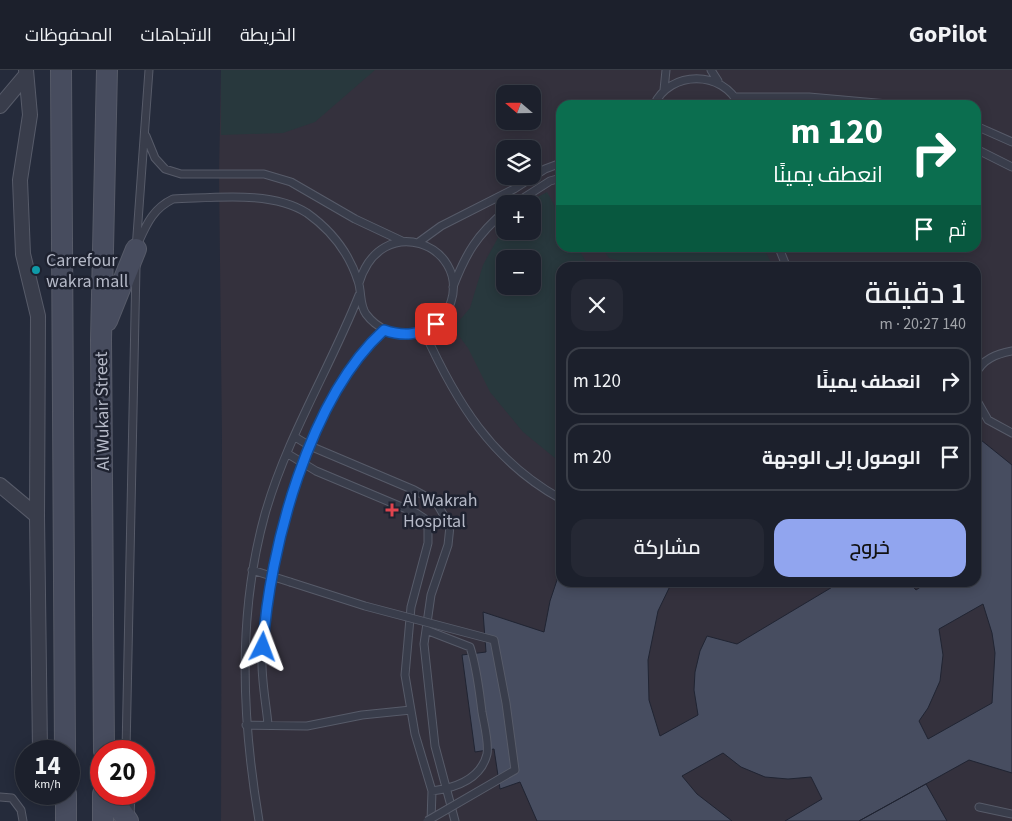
<!DOCTYPE html>
<html lang="ar">
<meta charset="utf-8">
<style>
body{margin:0;font-family:"Source Sans 3",Cairo,sans-serif;background:#252834;color:#f1f3f6;direction:rtl;height:100vh;display:flex;flex-direction:column;font-size:19px;white-space:nowrap}
*{box-sizing:border-box;margin:0}
p{font-size:16px;color:#a0a3a9}
.icon{flex:none;width:28px;height:28px;fill:none;stroke:currentColor;stroke-width:2;stroke-linecap:round;stroke-linejoin:round}
.map{position:relative;flex:1;overflow:hidden;direction:ltr}
.sheet{position:absolute;left:556px;top:192px;width:425px;height:325px;display:flex;flex-direction:column;background:#1c202c;border-radius:15px;box-shadow:0 2px 12px #0003,0 0 0 1px #3a3e48;direction:rtl}
.sheet>*{flex:none}
.banner{position:absolute;left:556px;top:30px;width:425px;height:152px;border-radius:15px;box-shadow:0 2px 12px #0003,0 0 0 1px #3a3e48;direction:rtl;background:#0b6e4f;color:#fff;overflow:hidden}
.needle{width:32px;rotate:290deg}
.tools{position:absolute;left:496px;top:15px;display:grid;gap:10px}
.tools a{display:grid;place-items:center;width:45px;height:45px;border-radius:10px;background:#1c202c;box-shadow:0 2px 12px #0003,0 0 0 1px #3a3e48;font-size:25px}
.speed{position:absolute;left:15px;top:670px;display:flex;gap:10px;font-size:25px;font-weight:700;text-align:center}
.speed>*{display:grid;place-content:center;width:65px;height:65px;border-radius:50%;background:#1c202c;box-shadow:0 2px 12px #0003,0 0 0 1px #3a3e48;line-height:1}
.speed small{font-size:12px;font-weight:400}
.speed .limit{border:8px solid #d22;background:#fff;color:#111}
.pin{position:absolute;display:grid;place-items:center;width:42px;height:42px;color:#fff;margin:-21px;border-radius:10px;box-shadow:0 2px 8px #0006}
.me{position:absolute;width:55px;margin:-28px;rotate:3deg;stroke-linejoin:round;filter:drop-shadow(0 0 4px #0008)}
.turn{display:flex;align-items:center;gap:18px;height:105px;padding:0 15px;font-size:22px}
.turn .icon{width:65px;height:65px;stroke-width:2.5}
.turn b{display:block;font-size:35px;line-height:42px}
.then{display:flex;align-items:center;height:48px;padding:0 15px;background:#0003;gap:10px;font-size:19px}
.round{display:grid;place-items:center;flex:none;width:52px;height:52px;border-radius:15px;background:#252834}
.headline{display:flex;align-items:center;justify-content:space-between;height:85px;padding:0 15px}
h1{font-size:30px;font-weight:600;line-height:38px}
.button{display:flex;gap:10px;margin-top:auto;padding:10px 15px}
.button a{flex:1;height:58px;border-radius:15px;background:#91a5ef;color:#111;font-size:20px;font-weight:600;line-height:58px;text-align:center}
.button a+a{background:#252834;color:#f1f3f6}
ul{padding:0;list-style:none}
li{display:flex;align-items:center;gap:15px;height:68px;margin:0 10px 8px;padding:0 5px;border:2px solid #3a3e48;border-radius:15px}
li div{flex:1}
li b{display:block;font-size:19px}
li em{font-style:normal}
header{display:flex;align-items:center;gap:30px;box-sizing:border-box;height:70px;padding:0 25px;background:#1c202c;border-bottom:1px solid #3a3e48}
header strong{font-size:24px}
nav{display:flex;gap:28px;margin-inline-start:auto;font-size:18px}
.map>svg:first-child{display:block}
.medical{fill:#34313d;fill-rule:evenodd}
.green{fill:#28383d;fill-rule:evenodd}
.building{fill:#474d60;stroke:#202432;fill-rule:evenodd}
.lines{fill:none;stroke-linecap:round;stroke-linejoin:round}
.service-casing{stroke:#575b69;stroke-width:9}
.minor-casing{stroke:#575b69;stroke-width:16}
.secondary-casing{stroke:#575b69;stroke-width:22}
.service{stroke:#393d4b;stroke-width:7}
.minor{stroke:#393d4b;stroke-width:14}
.secondary{stroke:#474c5e;stroke-width:20}
.service-bridge-casing{stroke:#575b69;stroke-width:9;stroke-linecap:butt}
.service-bridge{stroke:#393d4b;stroke-width:7}
.route-casing{stroke:#114b97;stroke-width:12}
.route{stroke:#1a73e8;stroke-width:9}
.culture-dot{fill:#0f9aa8;stroke:#1e2230;stroke-width:2}
.health-dot{fill:#e0444e;stroke:#1e2230;stroke-width:2}
.labels{text-anchor:middle;stroke-width:5;stroke-linejoin:round;paint-order:stroke}
.poi-label{font-size:18px;fill:#b5b9c7;stroke:#1e2230;text-anchor:start}
.street-label{font-size:18px;fill:#b5b9c7;stroke:#1e2230}
</style>
<header>
<strong>GoPilot</strong>
<nav><a>الخريطة</a><a>الاتجاهات</a><a>المحفوظات</a></nav>
</header>
<div class="map">
<svg width="1012" height="751" viewBox="0 0 1012 751">
<rect width="100%" height="100%" fill="#252b3b"/>
<path class="medical" d="M221,0h791v751h-791l1,-383 -3,-264zM505,24h27v27h-27zM561,35h415v143h-415zM505,79h27v27h-27zM505,134h27v27h-27zM505,189h27v27h-27zM561,198h415v314h-415z"/>
<path class="green" d="M221,0h154l-60,52 -32,11 -62,2z
M547,122l14,25v31h17l11,19 -28,1v195l-38,-31 -33,-40 -22,-44 -15,-20 17,-20 13,-43 22,-40v6h27v-27h-7zM505,189h27v27h-27z
M602,178h162l9,19h-130l-34,-9z"/>
<path class="building" d="M976,366l36,29v308l-43,-13 -110,61h-74l37,-22 -11,-22 -23,2 -23,-2 -24,-10 -18,-14 -41,23 15,18 35,27h-195l-17,-39 -20,7 -6,-40 -19,3 -13,-97 24,-3 -3,-40 61,20 6,-31 11,-33v14h111l-14,29 -10,49 1,40 11,36 38,-21 -4,-25 1,-18 5,-21 7,-15 30,8 97,-58 1,-4h74l7,8 12,-8h48zM983,534l9,29 3,20 -3,50 -64,36 -9,-18 9,-13 12,-27 3,-26 -4,-26z
M926,714l21,37h-88z"/>
<g class="lines">
<g class="service-casing">
<path id="service" d="M711,0l7,11
M664,20l2,-20
M736,27h73l90,8
M654,35c16,-35 69,-35 85,0
M976,56l36,16
M146,66l9,22 10,11 16,5h83l27,8 64,37 47,22
M976,79l36,18
M514,134l36,-23 11,-3
M139,171c8,-18 15,-33 34,-42 40,-1 99,-9 134,14 24,17 42,40 51,68 4,11 1,23 8,33 23,31 72,26 85,-12 18,-57 -70,-92 -92,-19
M419,172l22,-16 73,-37 31,-20 16,-6
M779,178l8,20
M136,179l13,-179
M453,217c13,-34 24,-52 52,-76
M424,261c32,71 68,130 137,168
M976,304c6,-15 21,-20 36,-23
M976,329l12,21 24,13
M295,367l15,9 104,44 22,12 14,24 -2,19 -17,50 -7,49 11,102 20,75
M288,384l28,17 100,42 9,6 3,9v15l-17,64 -6,68 10,59 17,57 -1,30
M252,500l38,12
M426,560l44,17c7,21 9,42 12,65 2,12 7,30 5,42 -6,25 -32,34 -55,37
M268,654c-2,-20 -6,-41 -6,-61 2,-99 46,-264 122,-333l4,2
M246,655l61,1 55,-11 49,-5
M126,681l10,-484
M0,727l12,1 9,12 2,11
M979,737l33,7
M130,746l1,-22
M259,751c-17,-102 -22,-206 6,-307 22,-77 65,-146 94,-219"/>
</g>
<g class="minor-casing">
<path id="minor" d="M26,0l4,45 -10,65 3,74 15,62 -1,200 3,235
M0,36l26,-31
M0,415l37,31"/>
</g>
<g class="secondary-casing">
<path id="secondary" d="M61,0l4,681
M107,251l29,-72
M104,681l-3,-411 6,-270
M66,724v27
M109,724l19,27
M103,751v-27"/>
</g>
<use href="#service" class="service"/>
<use href="#minor" class="minor"/>
<use href="#secondary" class="secondary"/>
<g class="service-bridge-casing">
<path id="service-bridge" d="M290,512l75,24 129,34 12,63 9,67 -88,51"/>
</g>
<use href="#service-bridge" class="service-bridge"/>
</g>
<g class="lines">
<g class="route-casing">
<path id="route" d="M263,577c6,-97 46,-249 121,-317 20,7 35,5 52,-6"/>
</g>
<use href="#route" class="route"/>
</g>
<circle class="culture-dot" cx="36" cy="200" r="5"/>
<path class="health-dot" d="M389.5 432.5h5v5h5v5h-5v5h-5v-5h-5v-5h5z"/>
<g class="labels">
<g class="poi-label">
<text x="46" y="196">Carrefour<tspan x="46" dy="21">wakra mall</tspan></text>
<text x="403" y="436">Al Wakrah<tspan x="403" dy="21">Hospital</tspan></text>
</g>
<g class="street-label">
<text transform="translate(102 341) rotate(-91)" y="6">Al Wukair Street</text>
</g>
</g>
</svg>
<div class="tools">
<a><svg class="needle" viewBox="-14 -14 28 28"><path d="M0-13l5 13h-10z" fill="#e53935"/><path d="M0 13l5-13h-10z" fill="#a0a3a9"/></svg></a>
<a><svg class="icon" aria-label="layers" viewBox="0 0 24 24"><path d="M12 4l9 5-9 5-9-5zM3 14l9 5 9-5"/></svg></a>
<a>+</a>
<a>−</a>
</div>
<div class="speed"><div>14<small>km/h</small></div><div class="limit">20</div></div>
<div class="pin" style="left:436px;top:254px;background:#d93025"><svg class="icon" aria-label="arrive" viewBox="0 0 24 24"><path d="M6 21V4h12l-3 4 3 4H6"/></svg></div>
<svg class="me" style="left:263px;top:577px" viewBox="-20 -20 40 40"><path d="M0-17L14 15 0 8-14 15z" fill="#1a73e8" stroke="#fff" stroke-width="4"/></svg>
<div class="banner">
<div class="turn"><svg class="icon" aria-label="right" viewBox="0 0 24 24"><path d="M7 20v-9h11M14 6l5 5-5 5"/></svg><div><b>120 m</b>انعطف يمينًا</div></div>
<div class="then">ثم<svg class="icon" aria-label="arrive" viewBox="0 0 24 24"><path d="M6 21V4h12l-3 4 3 4H6"/></svg></div>
</div>
<section class="sheet">
<div class="headline"><div><h1>1 دقيقة</h1><p>140 m · 20:27</p></div><a class="round"><svg class="icon" aria-label="close" viewBox="0 0 24 24"><path d="M6 6l12 12M18 6L6 18"/></svg></a></div>
<ul>
<li><svg class="icon" aria-label="right" viewBox="0 0 24 24"><path d="M7 20v-9h11M14 6l5 5-5 5"/></svg><div><b>انعطف يمينًا</b></div><em>120 m</em></li>
<li><svg class="icon" aria-label="arrive" viewBox="0 0 24 24"><path d="M6 21V4h12l-3 4 3 4H6"/></svg><div><b>الوصول إلى الوجهة</b></div><em>20 m</em></li>
</ul>
<div class="button"><a>خروج</a><a>مشاركة</a></div>
</section>
</div>
